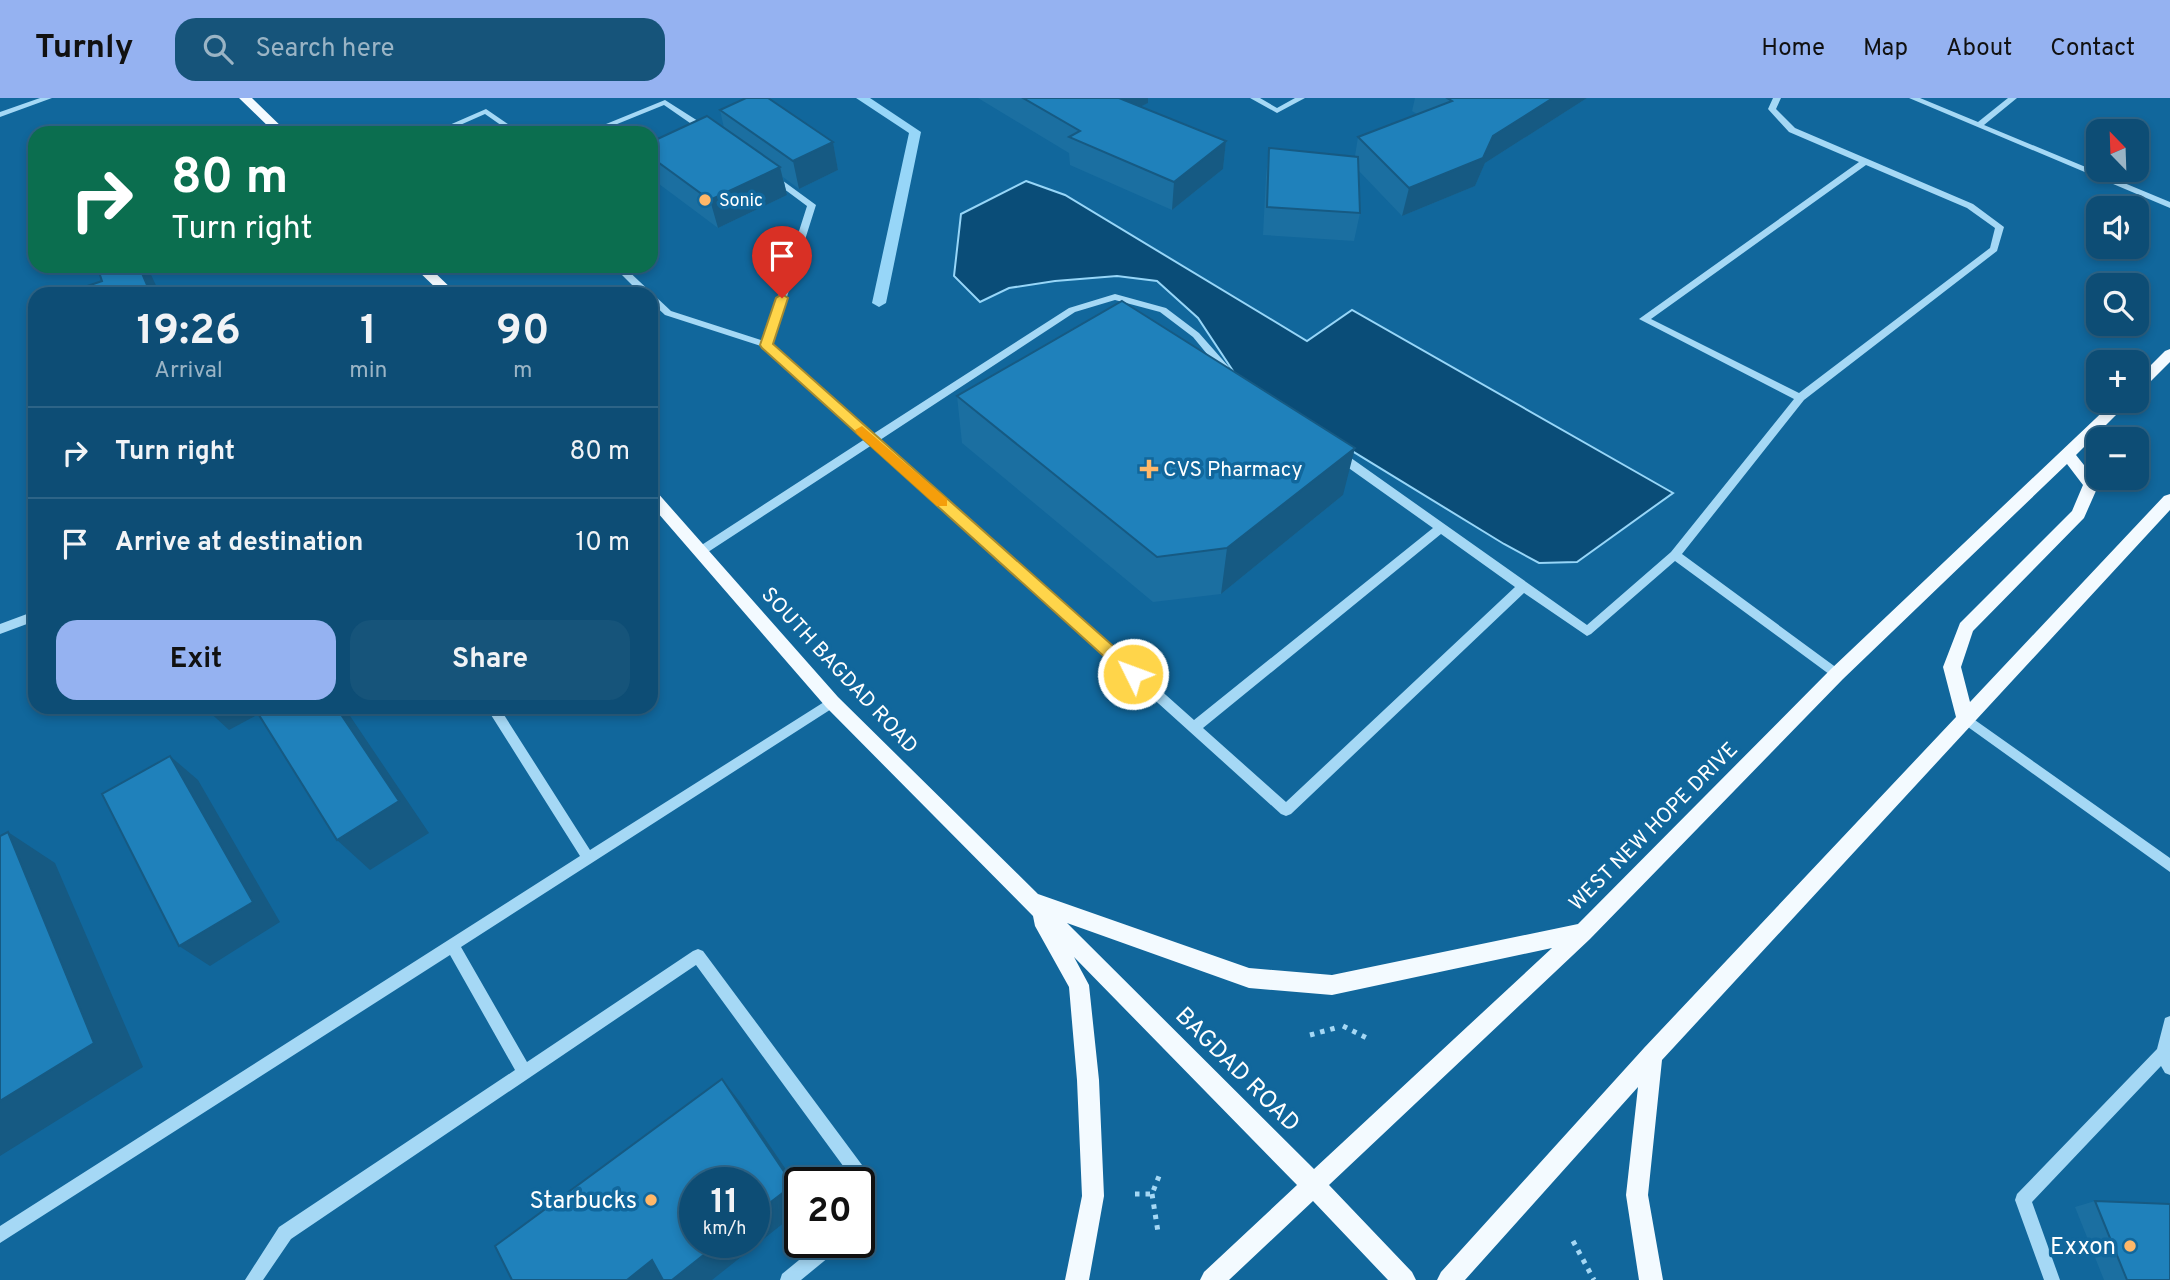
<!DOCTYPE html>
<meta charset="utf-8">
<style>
body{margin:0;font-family:Overpass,sans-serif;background:#16547a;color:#f1f3f6;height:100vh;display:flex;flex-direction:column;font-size:26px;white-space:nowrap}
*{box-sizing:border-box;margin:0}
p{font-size:23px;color:#9ab4c5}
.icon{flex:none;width:38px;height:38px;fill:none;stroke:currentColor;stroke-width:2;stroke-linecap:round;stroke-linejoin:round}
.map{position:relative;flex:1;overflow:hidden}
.details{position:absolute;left:28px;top:189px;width:630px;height:427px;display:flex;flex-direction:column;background:#0d4d75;border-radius:21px;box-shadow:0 4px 10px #0003,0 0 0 2px #2d6487}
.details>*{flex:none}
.hud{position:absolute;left:28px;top:28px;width:630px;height:147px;border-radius:21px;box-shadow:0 4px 10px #0003,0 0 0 2px #2d6487;background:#0b6e4f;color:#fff;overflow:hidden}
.needle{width:46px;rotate:337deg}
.fabs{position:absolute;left:2086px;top:21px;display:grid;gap:14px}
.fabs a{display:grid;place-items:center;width:63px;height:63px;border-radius:14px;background:#0d4d75;box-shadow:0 4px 10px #0003,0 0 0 2px #2d6487;font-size:35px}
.speed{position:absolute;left:679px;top:1069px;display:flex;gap:14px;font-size:35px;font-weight:700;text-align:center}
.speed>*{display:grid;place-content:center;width:91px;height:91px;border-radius:50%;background:#0d4d75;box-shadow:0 4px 10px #0003,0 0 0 2px #2d6487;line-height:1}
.speed small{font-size:18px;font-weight:400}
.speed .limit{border:4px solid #111;border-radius:10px;background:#fff;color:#111}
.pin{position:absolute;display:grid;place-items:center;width:60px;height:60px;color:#fff;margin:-72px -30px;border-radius:50% 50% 50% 0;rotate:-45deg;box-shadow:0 0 7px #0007}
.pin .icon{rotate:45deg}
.me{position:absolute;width:77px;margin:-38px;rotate:312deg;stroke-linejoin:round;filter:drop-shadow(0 0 5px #0008)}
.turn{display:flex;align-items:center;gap:24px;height:147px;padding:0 28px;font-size:32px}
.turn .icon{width:91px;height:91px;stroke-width:2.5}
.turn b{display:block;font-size:49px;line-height:60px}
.eta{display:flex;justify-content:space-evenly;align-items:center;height:119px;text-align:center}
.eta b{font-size:42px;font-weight:700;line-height:49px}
.action{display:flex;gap:14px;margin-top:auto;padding:14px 28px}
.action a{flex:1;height:80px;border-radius:21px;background:#95b2f1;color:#111;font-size:28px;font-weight:700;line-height:80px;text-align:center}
.action a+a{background:#16547a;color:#f1f3f6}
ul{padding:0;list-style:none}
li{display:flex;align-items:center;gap:21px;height:91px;padding:0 28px;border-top:2px solid #2d6487}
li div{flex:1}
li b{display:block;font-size:26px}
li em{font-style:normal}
header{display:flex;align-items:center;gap:42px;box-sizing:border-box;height:98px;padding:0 35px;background:#95b2f1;color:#111}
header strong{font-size:33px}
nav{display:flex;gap:38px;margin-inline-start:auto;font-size:24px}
.search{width:490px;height:63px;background:#16547a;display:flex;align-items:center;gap:18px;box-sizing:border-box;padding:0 24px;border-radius:21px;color:#9ab4c5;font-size:26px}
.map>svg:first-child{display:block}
.water{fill:#0a4d78;stroke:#97d6f8;stroke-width:2}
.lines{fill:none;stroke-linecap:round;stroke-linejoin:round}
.stream{fill:#97d6f8;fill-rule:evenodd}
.path{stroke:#a5d8f5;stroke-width:5;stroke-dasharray:4.5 6;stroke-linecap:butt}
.minor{fill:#a5d8f5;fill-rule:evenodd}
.major{fill:#f3faff;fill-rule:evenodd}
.wall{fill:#1b6fa1}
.shaded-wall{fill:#165a83}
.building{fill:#1f81bb;stroke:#165a83;stroke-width:2}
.route{fill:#ffd54a;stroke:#a68a30;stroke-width:2}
.slow{fill:#f59e0b}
.poi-dot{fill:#ffb869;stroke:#11679c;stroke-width:2.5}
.labels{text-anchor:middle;stroke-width:7;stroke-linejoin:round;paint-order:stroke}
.far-poi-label{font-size:18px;fill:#fff;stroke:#11679c;text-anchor:start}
.poi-label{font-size:21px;fill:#fff;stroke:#11679c;text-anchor:start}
.street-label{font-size:21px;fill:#fff;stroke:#11679c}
.near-street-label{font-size:24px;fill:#fff;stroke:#11679c}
.near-poi-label{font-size:24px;fill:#fff;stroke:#11679c;text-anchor:end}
</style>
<header>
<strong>Turnly</strong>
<div class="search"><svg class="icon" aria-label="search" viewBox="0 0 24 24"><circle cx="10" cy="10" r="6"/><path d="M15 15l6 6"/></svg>Search here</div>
<nav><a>Home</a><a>Map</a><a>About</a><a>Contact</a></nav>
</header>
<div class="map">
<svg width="2170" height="1182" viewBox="0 0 2170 1182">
<rect width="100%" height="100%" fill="#11679c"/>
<path class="water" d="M1026,83l39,14 242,146 45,-31 321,183 -96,69 -38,1 -35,-19 -263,-161 -43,-65 -41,-37 -40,-5 -62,5 -46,7 -29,14 -26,-26 7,-62z"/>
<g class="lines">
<path class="stream" d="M856,0h14l51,34 -35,171 -7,4 -7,-4 37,-170z"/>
<path class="path" d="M1343,928l24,12
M1310,937l29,-8
M1135,1096h17l9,-23
M1152,1096l6,38
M1573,1143l21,39"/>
<path class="minor" d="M40,0h12l-52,19v-5z
M1250,0h10l17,10 18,-10h10l-28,15z
M1773,0h8l-5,11 19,19 178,76 31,23 -7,24 -193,149 -122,154 159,117 2,3 -2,3h-8l-158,-116 -84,73 -4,2 -63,-43 -233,221 -5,2 -5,-2 -409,-369 -167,109h-8l-2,-3 2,-3 168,-109 -101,-92 -99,-32 -14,-13v-8h-10l-28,-28h10l48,45 93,30 43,-135 -39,-29 7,-2 41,30 -44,139 101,90 196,-126 46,-14 51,14 33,25 30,34v4h-8l-28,-34 -33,-25 -45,-12 -40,12 -195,128 314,280 239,-192 -97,-69 -1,-3 1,-3h8l243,172 84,-73 123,-153 -155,-80 220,-157 -70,-30 -21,-23zM1866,67l101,43 28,20 -5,20 -191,145 -148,-74zM1441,436l74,53 -229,215 -83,-74z
M1909,0h11l58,24 30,-24h9l-33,27 186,77v6z
M665,2l44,28v4h-6l-39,-27 -69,28h-11z
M486,11l35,24h-9l-27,-19 -43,19h-11z
M35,513v10l-35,13v-10z
M832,599l4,1 2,4 -2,4 -375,241 66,115 166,-111 5,-2 5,2 159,214 8,40 -5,11 -6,2v-35h-9l-1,-9 -153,-209 -405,274 -28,41h-18l34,-53 236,-157 -65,-115 -450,288v-17l580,-370 -94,-149h13l91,143z
M1965,615l205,145v14l-209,-150 -2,-4 2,-4z
M2170,918v59l-5,-2 -4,-7 -129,136 28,78h-16l-29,-80 2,-6 140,-145 8,-31z
M821,1144h21l-2,6 -39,32h-21l2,-6z"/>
<path class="major" d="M239,0h13l36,35h-13z
M413,168h15l29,28h-15z
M2170,251v13l-28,28 -5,2v-13l28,-28z
M2114,303h16l-54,54 23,29 -15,34 -111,113 -12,36 9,35 194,-206 6,-2v16l-508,550 -14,135 15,85h-24l-13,-85 12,-108 -173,193h-28l4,-8 203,-224 312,-331 -13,-50 17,-44 112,-112 11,-26 -16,-21 -224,215 -253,260 -261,246 83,87 4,8h-28l-75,-79 -84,79h-29l4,-8 93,-87 -223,-228 15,28 10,95 5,116 -15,84h-24l17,-84 -5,-116 -8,-93 -34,-61 -2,-10 -207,-209 -175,-202v-16l5,2 182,206 200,197 211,74 83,7 246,-51 253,-255zM1067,825l182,65 83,7 220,-47 -238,221z"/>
</g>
<path class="wall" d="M978,0h170v5l-8,4 86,34 -3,28 -51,41 -102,-45 -1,-12z
M1415,0h172l-102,65 -10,23 -73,30 -44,-46 2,43 -6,28 -91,-6 3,-59 3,-28 86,8 3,-19 59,-23 -5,-3z
M720,12l113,32 5,28 -39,19 -16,-12 4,18 -69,33 -67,-50v-36l73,-14z
M957,298l386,99 -122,99 -68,8 -191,-159z
M2095,1103l75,79h-66l-29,-73z"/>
<path class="shaded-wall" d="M1111,0h37v5l-38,19z
M1553,0h34l-102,65 -10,23 -73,30 7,-28z
M1226,43l-3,28 -51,41 2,-28z
M833,44l5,28 -39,19 -6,-28z
M780,69l7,28 -69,33 -8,-28z
M139,168h8l13,28h-9z
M1355,350l-12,47 -122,99 6,-46z
M204,609h62l2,2 -39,21z
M336,609h8l85,126 -59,37 -33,-30z
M170,658l28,24 82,142 -70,44 -31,-20z
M8,734l47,31 88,204 -143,89v-55z
M722,981l18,23 60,88v20l-88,70h-40l48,-38h34v-27z
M652,1162l17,20h-42z"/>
<path class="building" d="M746,0h22l65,44 -40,19 -73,-51z
M1023,0h96l107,43 -52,41 -105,-45 11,-6z
M1447,0h106l-60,38 -10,22 -74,30 -51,-51 94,-36z
M707,18l73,51 -70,33 -59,-43v-15z
M1269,50l89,9 2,56 -93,-6z
M97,168h42l11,26 5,-1 1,3h-92l38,-13z
M1122,203l233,147 -128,100 -70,9 -200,-161z
M254,609h82l63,94 -62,39z
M170,658l83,146 -74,44 -77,-152z
M8,734l86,211 -94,58v-265z
M722,981l71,106 -39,30v-32h-59v59h25l-48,38h-9l-11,-20 -25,20h-115l-17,-34z
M2095,1103l75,3v76h-43z"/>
<path class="route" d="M782,196l6,4 -15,46 366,325 2,5 -2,4h-11l-366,-330 -2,-3 16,-47z"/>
<path class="slow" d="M862,328l85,73v7h-10l-80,-72 -2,-4z"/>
<g class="poi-dot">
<circle cx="705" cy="102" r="7"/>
<path d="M1145.5 360.5h7v7h7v7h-7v7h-7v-7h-7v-7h7z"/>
<circle cx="651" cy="1102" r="7"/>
<circle cx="2130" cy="1148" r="7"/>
</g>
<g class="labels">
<g class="far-poi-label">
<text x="719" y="108">Sonic</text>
</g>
<g class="poi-label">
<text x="1163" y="378">CVS Pharmacy</text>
</g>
<g class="street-label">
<text transform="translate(840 572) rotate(47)" y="7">SOUTH BAGDAD ROAD</text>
<text transform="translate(1653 728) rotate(-45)" y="7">WEST NEW HOPE DRIVE</text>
</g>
<g class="near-street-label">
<text transform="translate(1238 971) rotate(45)" y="8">BAGDAD ROAD</text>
</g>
<g class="near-poi-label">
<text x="637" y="1110">Starbucks</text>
<text x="2116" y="1156">Exxon</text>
</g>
</g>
</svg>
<div class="fabs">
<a><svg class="needle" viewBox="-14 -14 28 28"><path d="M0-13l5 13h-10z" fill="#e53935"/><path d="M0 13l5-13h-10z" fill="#9ab4c5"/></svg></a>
<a><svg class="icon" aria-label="sound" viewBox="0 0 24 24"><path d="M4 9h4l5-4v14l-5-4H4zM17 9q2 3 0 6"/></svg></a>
<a><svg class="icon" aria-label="search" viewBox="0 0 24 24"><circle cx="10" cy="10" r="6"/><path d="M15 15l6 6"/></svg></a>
<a>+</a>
<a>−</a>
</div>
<div class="speed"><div>11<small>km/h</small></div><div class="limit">20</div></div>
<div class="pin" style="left:782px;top:200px;background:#d93025"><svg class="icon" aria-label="arrive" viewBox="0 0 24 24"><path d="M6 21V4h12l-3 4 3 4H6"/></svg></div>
<svg class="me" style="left:1133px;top:576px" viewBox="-20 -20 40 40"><circle r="17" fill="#ffd54a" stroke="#fff" stroke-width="3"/><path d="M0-11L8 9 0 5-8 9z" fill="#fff"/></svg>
<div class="hud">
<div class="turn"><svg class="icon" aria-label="right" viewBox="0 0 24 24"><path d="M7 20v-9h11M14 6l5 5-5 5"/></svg><div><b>80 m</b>Turn right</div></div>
</div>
<section class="details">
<div class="eta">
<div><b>19:26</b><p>Arrival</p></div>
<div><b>1</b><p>min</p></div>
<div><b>90</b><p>m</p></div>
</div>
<ul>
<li><svg class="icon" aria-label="right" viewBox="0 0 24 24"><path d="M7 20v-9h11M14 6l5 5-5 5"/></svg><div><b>Turn right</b></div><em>80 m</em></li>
<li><svg class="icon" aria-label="arrive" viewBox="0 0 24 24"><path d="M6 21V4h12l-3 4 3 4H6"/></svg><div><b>Arrive at destination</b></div><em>10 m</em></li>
</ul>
<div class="action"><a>Exit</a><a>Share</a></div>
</section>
</div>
